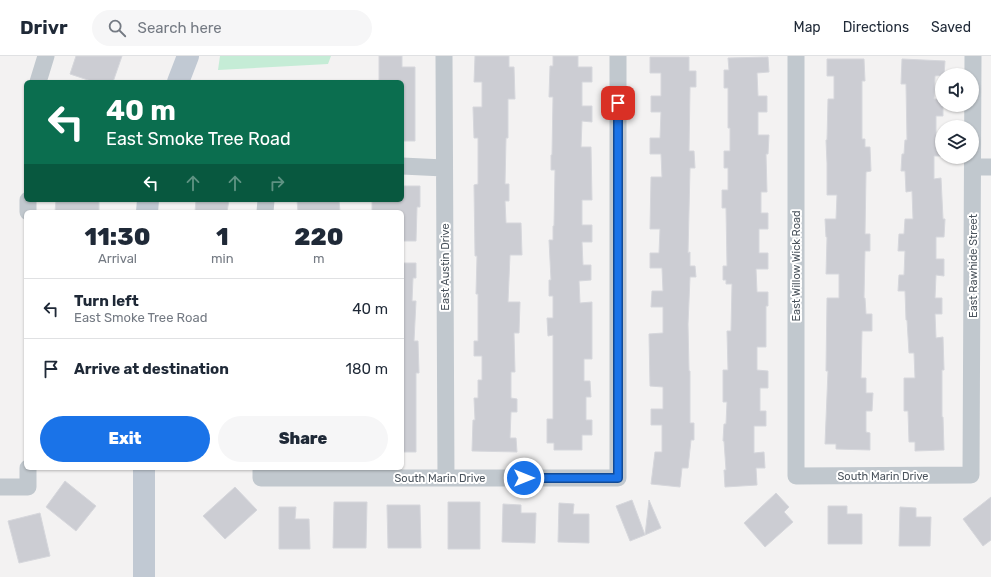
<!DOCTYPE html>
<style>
body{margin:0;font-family:Rubik,sans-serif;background:#f6f6f7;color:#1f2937;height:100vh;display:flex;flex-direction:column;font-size:15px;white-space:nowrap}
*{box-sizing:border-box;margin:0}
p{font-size:13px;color:#747a83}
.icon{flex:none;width:22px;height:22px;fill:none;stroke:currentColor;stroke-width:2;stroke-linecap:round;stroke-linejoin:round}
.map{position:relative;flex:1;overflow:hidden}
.drawer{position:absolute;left:24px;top:154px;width:380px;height:260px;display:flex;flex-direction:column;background:#fff;border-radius:6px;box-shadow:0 1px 3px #0004}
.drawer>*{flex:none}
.hud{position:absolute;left:24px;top:24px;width:380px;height:122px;border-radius:6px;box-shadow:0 1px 3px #0004;background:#0b6e4f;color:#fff;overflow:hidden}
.tools{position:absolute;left:935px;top:12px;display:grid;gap:8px}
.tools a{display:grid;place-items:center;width:44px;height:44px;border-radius:50%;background:#fff;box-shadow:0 1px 3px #0004;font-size:20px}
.pin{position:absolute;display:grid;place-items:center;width:34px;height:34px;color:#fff;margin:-17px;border-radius:8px;box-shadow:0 2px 6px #0006}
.me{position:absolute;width:44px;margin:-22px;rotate:90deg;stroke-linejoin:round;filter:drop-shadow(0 0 3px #0008)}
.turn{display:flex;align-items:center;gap:14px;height:84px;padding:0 16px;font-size:18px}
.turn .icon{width:52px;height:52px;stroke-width:2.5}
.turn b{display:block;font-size:28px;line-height:34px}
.lanes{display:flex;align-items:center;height:38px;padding:0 16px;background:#0003;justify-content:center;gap:20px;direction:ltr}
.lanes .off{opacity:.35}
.eta{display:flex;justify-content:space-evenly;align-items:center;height:68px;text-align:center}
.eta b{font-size:24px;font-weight:800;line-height:28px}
.primary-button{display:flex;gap:8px;margin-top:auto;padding:8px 16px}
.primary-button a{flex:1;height:46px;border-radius:24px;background:#1a73e8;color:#fff;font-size:16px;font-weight:800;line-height:46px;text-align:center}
.primary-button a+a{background:#f6f6f7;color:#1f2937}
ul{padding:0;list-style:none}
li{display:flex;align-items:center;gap:12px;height:60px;padding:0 16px;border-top:1px solid #e0e1e3}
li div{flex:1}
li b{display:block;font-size:15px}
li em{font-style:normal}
header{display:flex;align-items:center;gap:24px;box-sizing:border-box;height:56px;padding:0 20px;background:#fff;border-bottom:1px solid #e0e1e3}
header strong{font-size:19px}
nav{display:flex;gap:22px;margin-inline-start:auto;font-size:14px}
.search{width:280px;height:36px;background:#f6f6f7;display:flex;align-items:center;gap:10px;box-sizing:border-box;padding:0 14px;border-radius:22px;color:#747a83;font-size:15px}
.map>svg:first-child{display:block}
.green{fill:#c5ecd6}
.building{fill:#cccdd3;stroke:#d6d7dc}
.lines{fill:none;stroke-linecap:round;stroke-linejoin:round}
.street{stroke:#c1c8ce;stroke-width:17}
.secondary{stroke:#c1c9d3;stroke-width:22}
.route-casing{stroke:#114b97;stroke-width:10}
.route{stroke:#1a73e8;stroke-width:7}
.labels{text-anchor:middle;stroke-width:4;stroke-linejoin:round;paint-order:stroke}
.street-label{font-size:11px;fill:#4b545d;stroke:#fff}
</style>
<header>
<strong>Drivr</strong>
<div class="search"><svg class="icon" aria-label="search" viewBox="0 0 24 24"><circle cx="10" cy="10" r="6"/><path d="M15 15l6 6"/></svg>Search here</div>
<nav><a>Map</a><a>Directions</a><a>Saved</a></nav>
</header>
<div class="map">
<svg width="991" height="521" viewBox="0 0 991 521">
<rect width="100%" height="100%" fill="#f3f2f2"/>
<path class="green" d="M220,0h111l-3,8 -110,6z"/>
<path class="building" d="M76,0h46l-9,26h-19l-24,-8z
M379,0h23v11h13v74h-13v-59h-23z
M475,0h34v11h5l1,32h-7v39h-2l-1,46h4v17h-4l1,22h15l1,32h-12l-2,47h12l-1,31h-5l1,39h-4v26l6,1v13h-6l-1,26h6l1,14 -45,-1 1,-31h2l-1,-22h4v-18h4v-24h-8v-15h4v-47h-2l1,-38h-2l-1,-71 4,-1v-46h-4l-1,-31h9v-25h-8z
M553,0h25v11h14v15h-10v24h10v16l-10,-1 -1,26h10l1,53h-10v25h10v17h-10l1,23h8v15l-12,1 1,22 12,-1v57h-8v22h6l1,16h-5v23h6v15h-10v15h-28v-7h-7v-24h6v-84l-5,1 -1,-18h6v-22h-4v-16h2l-2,-40h4v-14h1l1,-56h-4v-15h1l1,-58h-4l1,-31h3z
M650,1h39v14h7v16h-6l-1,64h5l1,17h-5l-2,85 2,-1v14h5l1,11h-6l-2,47 1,47h1v52h4v17h-3l-3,28h-6l-2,19 -29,-3 4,-32h7v-27h-11v-16h12v-22l-13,-1 -1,-52 14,-1v-26h-12l1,-16h11l-1,-23h-12v-15h9l1,-24h-10l1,-52h11l-1,-23h-11v-16h10l1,-26h-10v-16h10v-23h-11z
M768,1l1,15 -12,1 1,23h9v16h-9v23h11l-1,19h-2l1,38h-6v21h7v16h-9v24h9v16h-12l1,23h11v14h-2v41h-9v23l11,1v17h-8v23h6v15h-12v27l10,-1 1,16h-9l1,17 -32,2 -1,-17h2l-2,-29h-1l1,-17h2l1,-22h-4v-32h5l-1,-39h4l1,-47h-6v-4h-3v-14h4l-1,-58h-4v-18h6v-22h-4v-17h6v-23h-2v-40h-4v-18h5l-1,-12z
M827,3h37l1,22h-3v58h3v8h5l1,24 -5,1 -1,62h5v17h-5l-1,47h1l1,16h6v17h-10l-1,47h5v15h7l-1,18h-6v21l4,1v17l-34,-1v-5h-11l3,-73h-2l1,-73h12v-24h-13l1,-37h-1l-1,-18h11l1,-24h-10v-32l-1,-23h1l1,-41h6v-23h-7z
M902,3l43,2 -1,14 -9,1 -1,23h8l1,6v11h-7v24l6,1v15h-8v23l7,-1 2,41h2l-1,18h-8v22h8v17l-8,-1 -1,23h7v16h-7l1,24 7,-1 1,33h-2v47h1l1,33 -29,1v-9h-6l-1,-31h-4v-33h11l-1,-25h-5l-2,-33h-1l-1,-29h-7l1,-16h5l1,-24h-7l1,-17h5l1,-15h8l-1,-28 -6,1 -1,-21h-4l1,-17h2l1,-14h2l-1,-56h-5z
M402,130h18v21h-3l-1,34h-14v-29h-30v-12h30z
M56,144h43v12h-44z
M196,144h33l-2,12h-32z
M297,144h42l1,12h-42z
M402,207h14v15h-3l-1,23h4l-2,40h4l1,32h-3v79h-14z
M65,425l31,25 -20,25 -30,-24z
M235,431l22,23 -32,29 -22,-23z
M776,437l13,14 -5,5 9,10 -28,25 -21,-24z
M991,441v43l-8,6 -20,-27z
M632,444l13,35 -15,6 -14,-35z
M649,444l12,28 -16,7z
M334,446h33l-1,46h-33z
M448,446h32v47h-32z
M559,447l15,1 -1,10h16v29l-31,-1z
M503,448l18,1v8h15l-1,30 -33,-1z
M387,449h33l1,43h-33z
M828,450h19v8h15v30h-34z
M279,451h17l-1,12h14l1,30h-31z
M900,451l16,1v9h15l-1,29h-31z
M40,457l10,43 -31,7 -11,-42z"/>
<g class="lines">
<path class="street" d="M444,0l2,422
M796,0v420l175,-1 2,-419
M38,26l8,-26
M402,110l42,2
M973,111h18
M28,144v12
M265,156l1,-12
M261,412v10h357v-422
M0,431h28v-19"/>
<path class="secondary" d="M178,26l10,-26
M147,156l1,-12
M144,412v109"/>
</g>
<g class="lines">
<g class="route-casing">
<path id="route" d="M524,422h94v-375"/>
</g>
<use href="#route" class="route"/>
</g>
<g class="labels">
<g class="street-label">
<text transform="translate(796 210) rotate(-90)" y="4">East Willow Wick Road</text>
<text transform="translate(973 210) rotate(-90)" y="4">East Rawhide Street</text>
<text transform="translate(445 211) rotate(-90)" y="4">East Austin Drive</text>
<text x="883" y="424">South Marin Drive</text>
<text x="440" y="426">South Marin Drive</text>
</g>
</g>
</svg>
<div class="tools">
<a><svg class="icon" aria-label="sound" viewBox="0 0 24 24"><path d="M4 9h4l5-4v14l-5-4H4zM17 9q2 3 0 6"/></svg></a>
<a><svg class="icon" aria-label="layers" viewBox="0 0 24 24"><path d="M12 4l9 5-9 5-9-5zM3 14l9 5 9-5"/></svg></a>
</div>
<div class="pin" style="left:618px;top:47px;background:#d93025"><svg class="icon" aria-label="arrive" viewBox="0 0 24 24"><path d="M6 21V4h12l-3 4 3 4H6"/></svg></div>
<svg class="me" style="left:524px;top:422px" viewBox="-20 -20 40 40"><circle r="17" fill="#1a73e8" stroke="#fff" stroke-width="3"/><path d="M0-11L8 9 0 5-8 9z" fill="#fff"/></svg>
<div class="hud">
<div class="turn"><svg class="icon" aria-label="left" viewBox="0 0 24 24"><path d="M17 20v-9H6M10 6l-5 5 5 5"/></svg><div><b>40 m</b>East Smoke Tree Road</div></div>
<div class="lanes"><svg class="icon" aria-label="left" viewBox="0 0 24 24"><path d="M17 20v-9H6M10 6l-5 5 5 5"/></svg><svg class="icon off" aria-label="ahead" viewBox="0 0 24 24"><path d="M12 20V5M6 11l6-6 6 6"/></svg><svg class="icon off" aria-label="ahead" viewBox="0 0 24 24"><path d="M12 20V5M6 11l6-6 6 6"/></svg><svg class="icon off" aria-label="right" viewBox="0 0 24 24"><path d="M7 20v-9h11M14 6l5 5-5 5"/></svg></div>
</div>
<section class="drawer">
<div class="eta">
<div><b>11:30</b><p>Arrival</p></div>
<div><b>1</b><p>min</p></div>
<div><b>220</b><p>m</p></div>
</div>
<ul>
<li><svg class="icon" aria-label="left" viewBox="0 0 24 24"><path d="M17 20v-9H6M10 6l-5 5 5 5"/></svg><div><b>Turn left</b><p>East Smoke Tree Road</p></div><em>40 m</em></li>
<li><svg class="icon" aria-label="arrive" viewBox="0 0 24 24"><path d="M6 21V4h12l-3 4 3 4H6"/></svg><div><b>Arrive at destination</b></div><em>180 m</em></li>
</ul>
<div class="primary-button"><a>Exit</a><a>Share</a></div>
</section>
</div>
